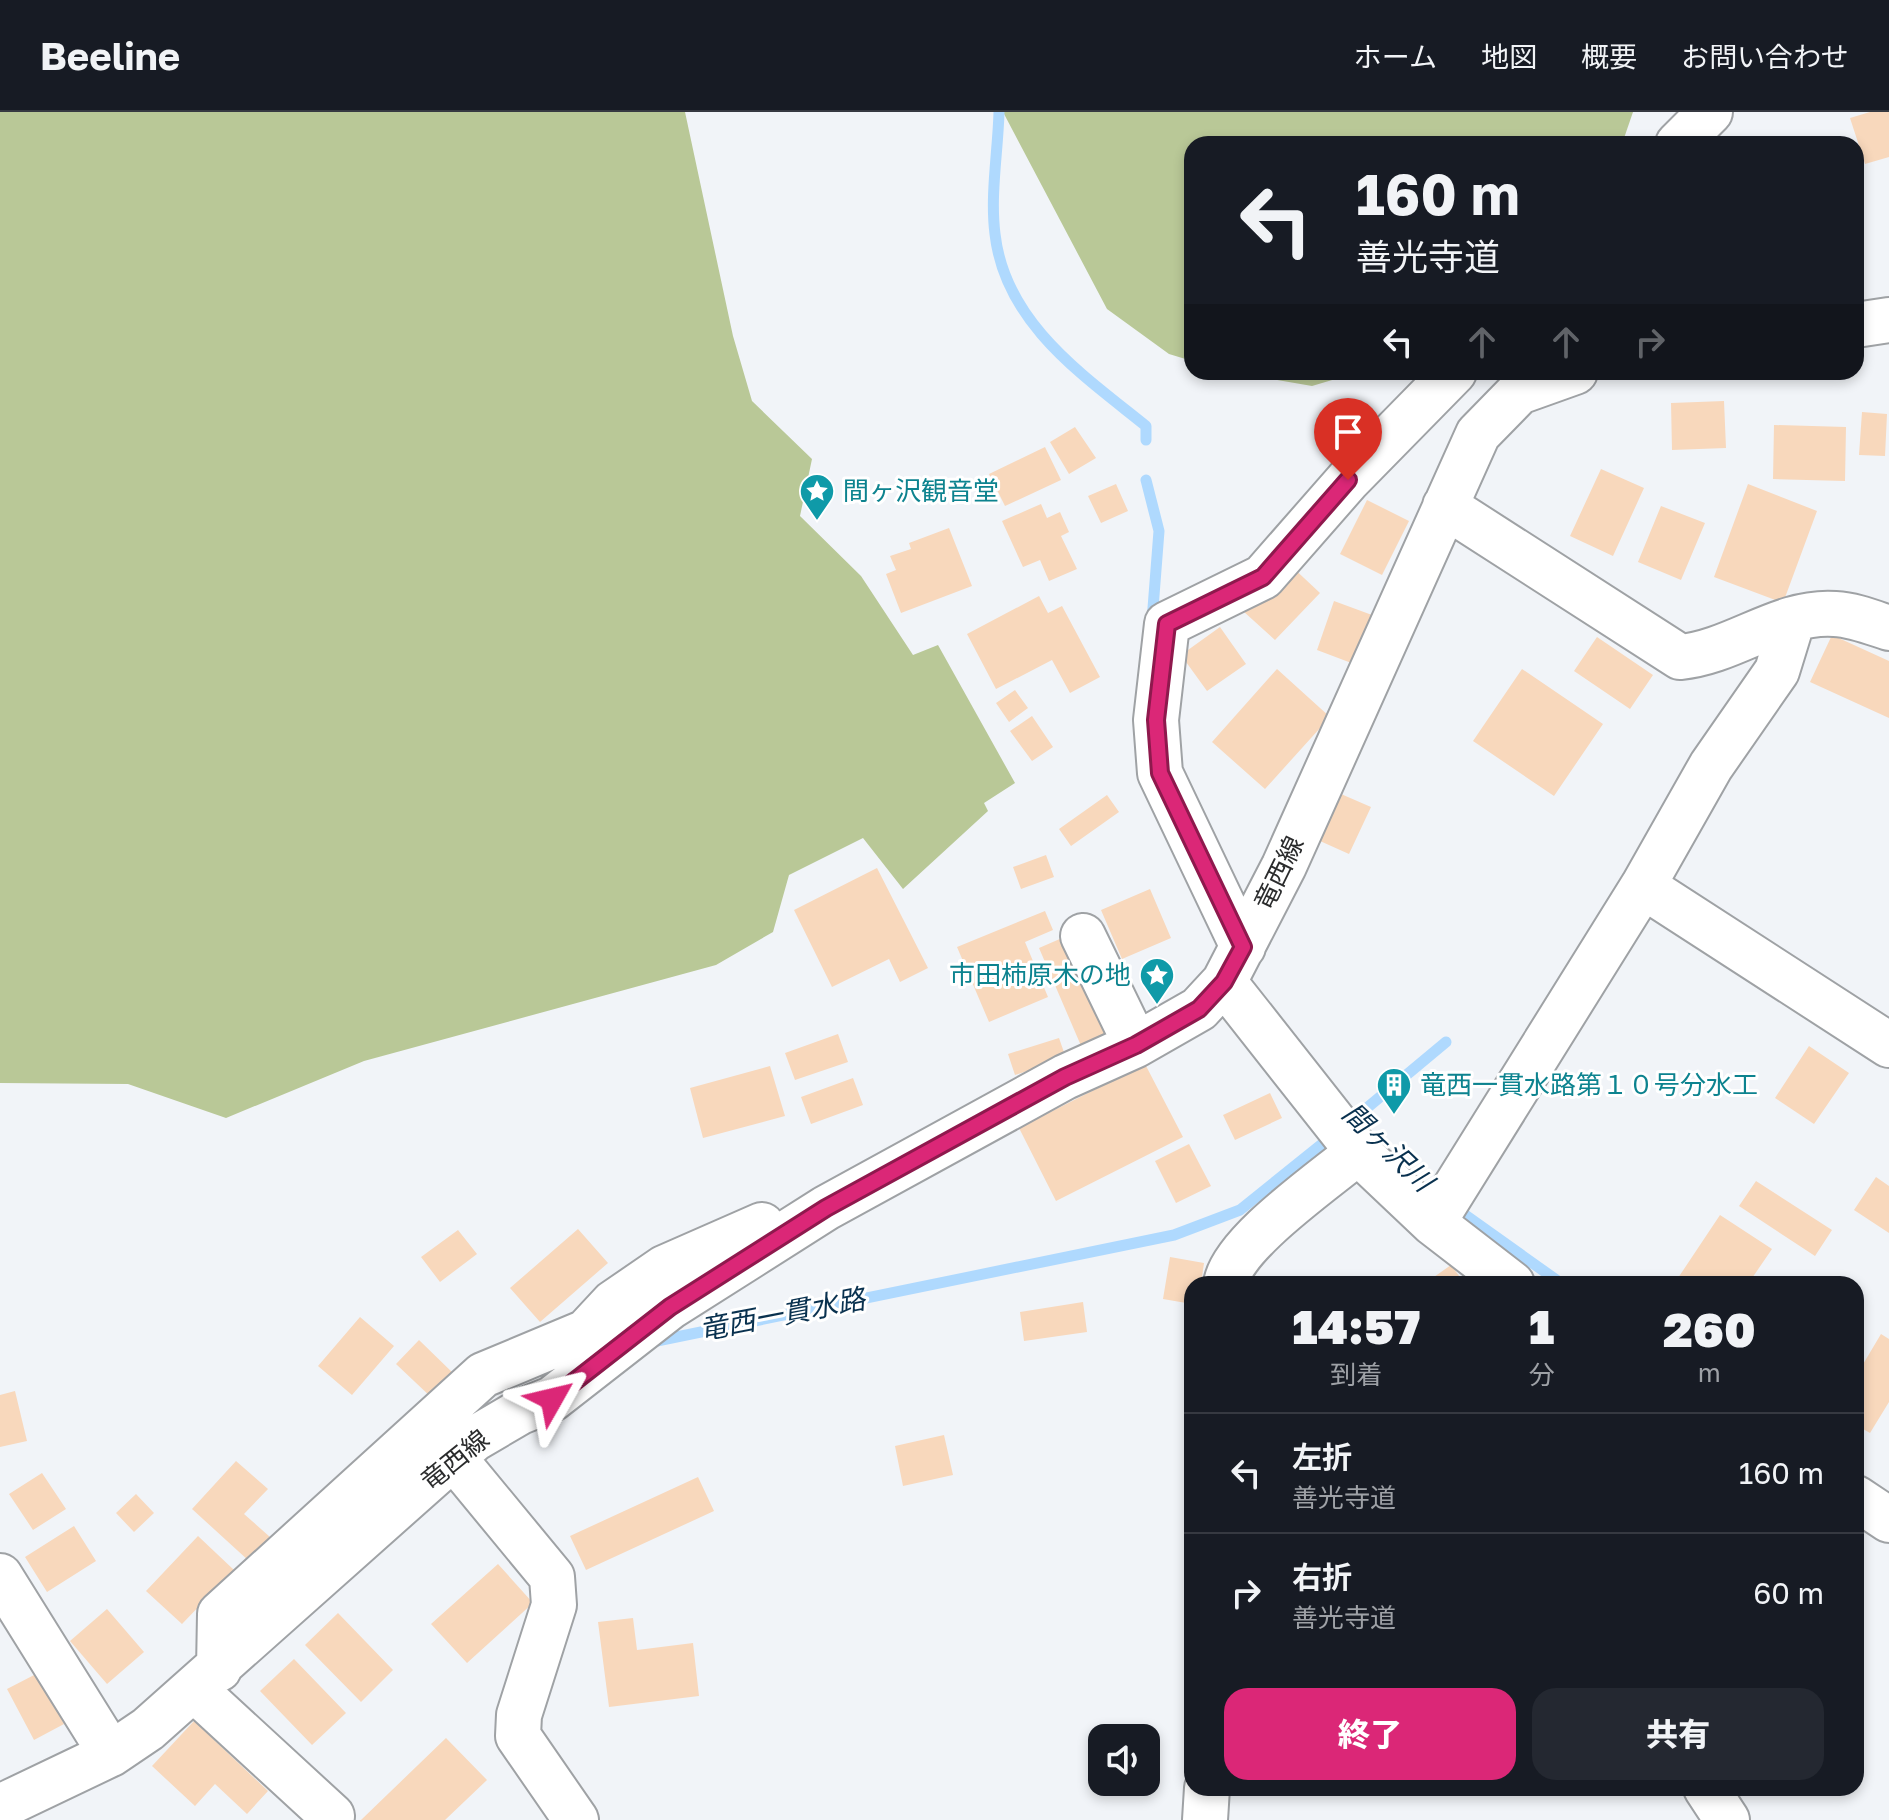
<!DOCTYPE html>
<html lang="ja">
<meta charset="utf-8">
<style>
body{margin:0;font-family:"Golos Text","Noto Sans JP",sans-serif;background:#242831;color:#f1f3f6;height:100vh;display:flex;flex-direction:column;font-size:30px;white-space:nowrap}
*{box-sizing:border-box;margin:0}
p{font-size:26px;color:#9ea1a6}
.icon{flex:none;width:44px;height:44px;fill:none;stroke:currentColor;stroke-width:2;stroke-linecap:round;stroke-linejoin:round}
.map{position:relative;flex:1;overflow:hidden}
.side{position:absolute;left:1184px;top:1164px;width:680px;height:520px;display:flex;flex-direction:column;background:#171b24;border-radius:24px;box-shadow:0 4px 12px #0003}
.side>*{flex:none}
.guide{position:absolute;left:1184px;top:24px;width:680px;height:244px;border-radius:24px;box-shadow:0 4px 12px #0003;background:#171b24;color:#f1f3f6;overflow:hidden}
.fabs{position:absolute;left:1088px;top:1612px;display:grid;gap:16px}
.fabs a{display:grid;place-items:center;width:72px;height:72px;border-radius:16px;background:#171b24;box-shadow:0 4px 12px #0003;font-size:40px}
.pin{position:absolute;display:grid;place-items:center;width:68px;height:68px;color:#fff;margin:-82px -34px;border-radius:50% 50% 50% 0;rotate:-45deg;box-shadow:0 0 8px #0007}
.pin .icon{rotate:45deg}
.me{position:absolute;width:88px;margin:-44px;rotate:53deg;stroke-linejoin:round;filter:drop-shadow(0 0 6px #0008)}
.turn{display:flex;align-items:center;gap:28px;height:168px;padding:0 40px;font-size:36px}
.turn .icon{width:104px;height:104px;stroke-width:2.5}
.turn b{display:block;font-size:56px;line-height:68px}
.lanes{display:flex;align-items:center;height:76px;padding:0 40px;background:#0003;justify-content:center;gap:40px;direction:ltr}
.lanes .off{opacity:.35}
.eta{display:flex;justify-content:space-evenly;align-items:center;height:136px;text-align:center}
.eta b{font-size:48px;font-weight:800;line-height:56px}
.primary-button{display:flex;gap:16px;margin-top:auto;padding:16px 40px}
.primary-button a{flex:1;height:92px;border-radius:24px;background:#db2777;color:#fff;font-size:32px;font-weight:800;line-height:92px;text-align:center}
.primary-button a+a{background:#242831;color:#f1f3f6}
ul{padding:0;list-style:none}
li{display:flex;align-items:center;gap:24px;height:120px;padding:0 40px;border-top:2px solid #363941}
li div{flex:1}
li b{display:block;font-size:30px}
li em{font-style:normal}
header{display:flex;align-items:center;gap:48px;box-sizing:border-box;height:112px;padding:0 40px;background:#171b24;border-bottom:2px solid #363941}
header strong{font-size:38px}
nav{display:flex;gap:44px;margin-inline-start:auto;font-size:28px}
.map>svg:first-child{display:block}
.green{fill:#b9c897}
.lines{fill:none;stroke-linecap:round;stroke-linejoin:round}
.stream{stroke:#afd9fe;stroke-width:11}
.building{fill:#f8d8bc}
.minor-casing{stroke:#9fa2a5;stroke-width:48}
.minor{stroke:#fff;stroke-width:44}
.route-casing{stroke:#8e194d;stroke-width:20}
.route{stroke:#db2777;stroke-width:14}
.labels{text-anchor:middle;stroke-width:6;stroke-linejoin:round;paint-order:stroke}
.culture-label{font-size:26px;fill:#0d838f;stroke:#fff;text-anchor:start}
.street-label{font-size:26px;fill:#2a2b2c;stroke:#fff}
.water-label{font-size:28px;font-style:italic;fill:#09314f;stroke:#fff}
</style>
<header>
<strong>Beeline</strong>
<nav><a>ホーム</a><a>地図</a><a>概要</a><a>お問い合わせ</a></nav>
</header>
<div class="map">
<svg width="1889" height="1708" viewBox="0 0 1889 1708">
<rect width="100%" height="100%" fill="#f1f4f8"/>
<path class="green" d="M0,0h685l48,224 19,65 60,58 -12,57 61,60 52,79 25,-10 77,138 -31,20 4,8 -85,78 -40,-51 -74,37 -16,57 -57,33 -352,96 -138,57 -98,-34 -128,-1z
M1003,0h630l-11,32h-430v217l-23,-7 -62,-45z
M1230,260h129l-47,14z"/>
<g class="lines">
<path class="stream" d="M999,0c-1,39 -9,83 -4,122 10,89 88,141 151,192v14
M1146,368l13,51 -7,90
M1362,1000l84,-70
M1454,1095l108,77
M652,1230l522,-107 66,-25 87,-70"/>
</g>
<path class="building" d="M1870,0h19v45l-24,7 -15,-46z
M1724,289l2,47 -54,2 -1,-47z
M1862,300l25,2 -2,42 -26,-1z
M1774,313l72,2 -1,54 -72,-2z
M1075,315l21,31 -27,16 -19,-32z
M1045,335l16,33 -56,26 -16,-32z
M1601,357l43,19 -31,68 -43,-20z
M1116,372l12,27 -27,12 -13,-27z
M1748,372l69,27 -34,92 -69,-26z
M1367,388l42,21 -27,54 -42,-21z
M1041,392l6,14 13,-6 9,20 -8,4 16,33 -28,12 -9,-21 -17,7 -21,-46z
M1661,394l44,17 -24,57 -43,-18z
M949,416l23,58 -71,27 -15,-39 10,-4 -6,-14 21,-7 -2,-6z
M1288,451l32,30 -45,47 -32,-29z
M1039,484l9,17 14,-7 38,71 -30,16 -18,-33 -56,29 -29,-55z
M1334,489l38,14 -18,49 -37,-14z
M1220,515l26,37 -39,27 -26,-36z
M1832,523l57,26v57l-79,-36z
M1597,525l56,38 -23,34 -56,-38z
M1277,557l53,48 -65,72 -53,-47z
M1522,557l81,55 -49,72 -81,-55z
M1015,578l13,18 -19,14 -13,-19z
M1032,604l21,31 -21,14 -22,-30z
M1341,682l30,13 -22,47 -29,-13z
M1107,683l12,17 -48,34 -12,-17z
M1046,743l8,22 -33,12 -8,-22z
M877,756l51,100 -28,14 -11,-23 -57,28 -38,-77z
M1150,777l21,49 -49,21 -21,-49z
M1045,799l8,19 -28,12 23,55 -59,25 -32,-75z
M1069,823l43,101 -30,12 -43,-100z
M838,922l10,28 -53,18 -10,-27z
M1059,926l7,20 -51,17 -7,-21z
M1809,934l40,27 -35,51 -39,-26z
M1145,952l38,73 -127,64 -37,-73z
M770,954l15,50 -82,22 -13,-50z
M853,966l10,27 -52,19 -10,-27z
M1270,981l12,25 -47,22 -12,-25z
M1189,1032l22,42 -35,17 -21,-42z
M1876,1065l13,9v47l-35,-23z
M1756,1069l76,49 -17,26 -76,-50z
M1720,1103l52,34 -24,35h-74z
M578,1117l30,34 -68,59 -30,-34z
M458,1118l19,24 -37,28 -19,-25z
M1170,1145l34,6 -3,21h-9v20l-29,-5z
M1451,1153l14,19h-41z
M1083,1190l4,30 -63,9 -4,-29z
M360,1205l34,29 -42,49 -34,-29z
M1881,1222l8,5v63l-19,31 -14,-8v-49z
M419,1228l36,35 -22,24 -37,-35z
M15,1279l12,50 -27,6v-52z
M944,1323l9,40 -50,11 -8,-40z
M236,1349l32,28 -24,25 26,23 -21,24 -57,-52z
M42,1361l24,36 -33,21 -24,-36z
M698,1365l16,34 -128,59 -16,-34z
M136,1382l18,19 -20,19 -18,-19z
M74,1414l22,35 -49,31 -22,-35z
M198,1424l36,34 -52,54 -36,-33z
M498,1452l35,39 -66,60 -36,-39z
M107,1497l37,43 -37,32 -37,-43z
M338,1501l55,57 -32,32 -56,-57z
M633,1506l4,32 56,-7 6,53 -90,11 -11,-85z
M294,1547l52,54 -34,32 -52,-54z
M38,1561l26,51 -30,16 -27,-51z
M194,1609l74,70 -21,23 -32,-30 -20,22 -43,-40z
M446,1626l41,42 -42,40h-84z"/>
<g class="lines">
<g class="minor-casing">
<path id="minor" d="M1678,32l32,-32
M1856,213l33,-5
M1445,394l235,151c54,-5 100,-47 155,-43 19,1 36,8 54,14
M1643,774l246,159
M1083,824l53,109
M1243,835l-83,-174 -4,-53 11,-96 96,-47 85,-97 106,-108
M1224,870l134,170 75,71 79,61
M1433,1111l210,-337 68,-120 66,-95 16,-52
M1226,1172c5,-40 99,-104 132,-132
M453,1345l99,120 2,28 -35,110 -1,21 58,84
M1856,1386l33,22
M0,1464l111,178
M219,1557l1,-55 263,-239 103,-43 27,-29 51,-35 98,-43
M195,1578l137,126
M1706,1676l21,32
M0,1695l111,-53 37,-25 326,-290 46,-27 32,-13 118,-92 156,-99 239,-131 71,-32 63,-36 25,-27 60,-116 194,-432 41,-42 56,-20
M1205,1708l2,-32"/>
</g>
<use href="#minor" class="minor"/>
</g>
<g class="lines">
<g class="route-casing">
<path id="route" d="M552,1287l118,-92 156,-99 239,-131 71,-32 63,-36 25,-27 19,-35 -83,-174 -4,-53 11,-96 96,-47 85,-97"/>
</g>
<use href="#route" class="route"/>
</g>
<defs>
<g id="sight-pin" transform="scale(1.8)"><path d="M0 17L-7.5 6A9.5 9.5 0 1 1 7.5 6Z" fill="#0f9aa8" stroke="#fff"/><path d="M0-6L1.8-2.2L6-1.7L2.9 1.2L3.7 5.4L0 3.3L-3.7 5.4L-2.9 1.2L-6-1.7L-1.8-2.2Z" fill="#fff"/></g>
<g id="building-pin" transform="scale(1.8)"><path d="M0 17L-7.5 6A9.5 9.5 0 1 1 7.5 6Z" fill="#0f9aa8" stroke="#fff"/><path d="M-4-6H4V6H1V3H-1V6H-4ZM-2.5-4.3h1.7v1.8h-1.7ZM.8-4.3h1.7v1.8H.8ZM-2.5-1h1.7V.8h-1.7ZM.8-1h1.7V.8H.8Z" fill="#fff"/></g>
</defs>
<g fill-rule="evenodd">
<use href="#sight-pin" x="817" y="379"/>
<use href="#sight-pin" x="1157" y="863"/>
<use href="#building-pin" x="1394" y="973"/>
</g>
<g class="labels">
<g class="culture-label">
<text x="843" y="388">間ヶ沢観音堂</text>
<text x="1131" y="872" text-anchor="end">市田柿原木の地</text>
<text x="1420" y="982">竜西一貫水路第１０号分水工</text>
</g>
<g class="street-label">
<text transform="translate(1279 761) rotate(-64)" y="9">竜西線</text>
<text transform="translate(455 1348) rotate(-39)" y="9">竜西線</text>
</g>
<g class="water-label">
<text transform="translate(1388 1035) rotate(44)" y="10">間ヶ沢川</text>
<text transform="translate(782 1202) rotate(-11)" y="10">竜西一貫水路</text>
</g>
</g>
</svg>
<div class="fabs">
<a><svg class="icon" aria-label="sound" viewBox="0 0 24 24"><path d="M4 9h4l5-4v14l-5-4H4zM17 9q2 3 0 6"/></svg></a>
</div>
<div class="pin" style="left:1348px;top:368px;background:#d93025"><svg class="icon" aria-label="arrive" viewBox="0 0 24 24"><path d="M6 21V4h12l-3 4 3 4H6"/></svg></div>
<svg class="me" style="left:552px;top:1287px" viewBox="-20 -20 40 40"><path d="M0-17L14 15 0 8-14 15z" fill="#db2777" stroke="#fff" stroke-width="4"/></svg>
<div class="guide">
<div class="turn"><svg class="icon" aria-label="left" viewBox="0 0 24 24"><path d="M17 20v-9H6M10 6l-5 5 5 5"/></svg><div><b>160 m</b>善光寺道</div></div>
<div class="lanes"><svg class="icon" aria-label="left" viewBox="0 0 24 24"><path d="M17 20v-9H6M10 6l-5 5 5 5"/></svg><svg class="icon off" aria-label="ahead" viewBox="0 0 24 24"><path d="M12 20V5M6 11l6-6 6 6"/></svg><svg class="icon off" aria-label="ahead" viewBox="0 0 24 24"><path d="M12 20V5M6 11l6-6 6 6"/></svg><svg class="icon off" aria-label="right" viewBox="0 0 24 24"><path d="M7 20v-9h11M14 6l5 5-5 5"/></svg></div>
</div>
<section class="side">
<div class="eta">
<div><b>14:57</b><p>到着</p></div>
<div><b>1</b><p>分</p></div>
<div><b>260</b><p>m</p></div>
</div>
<ul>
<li><svg class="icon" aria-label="left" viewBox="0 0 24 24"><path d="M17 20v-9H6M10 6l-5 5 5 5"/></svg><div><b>左折</b><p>善光寺道</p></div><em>160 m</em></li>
<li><svg class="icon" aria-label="right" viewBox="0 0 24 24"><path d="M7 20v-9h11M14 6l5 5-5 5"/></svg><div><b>右折</b><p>善光寺道</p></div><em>60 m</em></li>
</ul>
<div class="primary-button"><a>終了</a><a>共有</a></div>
</section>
</div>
